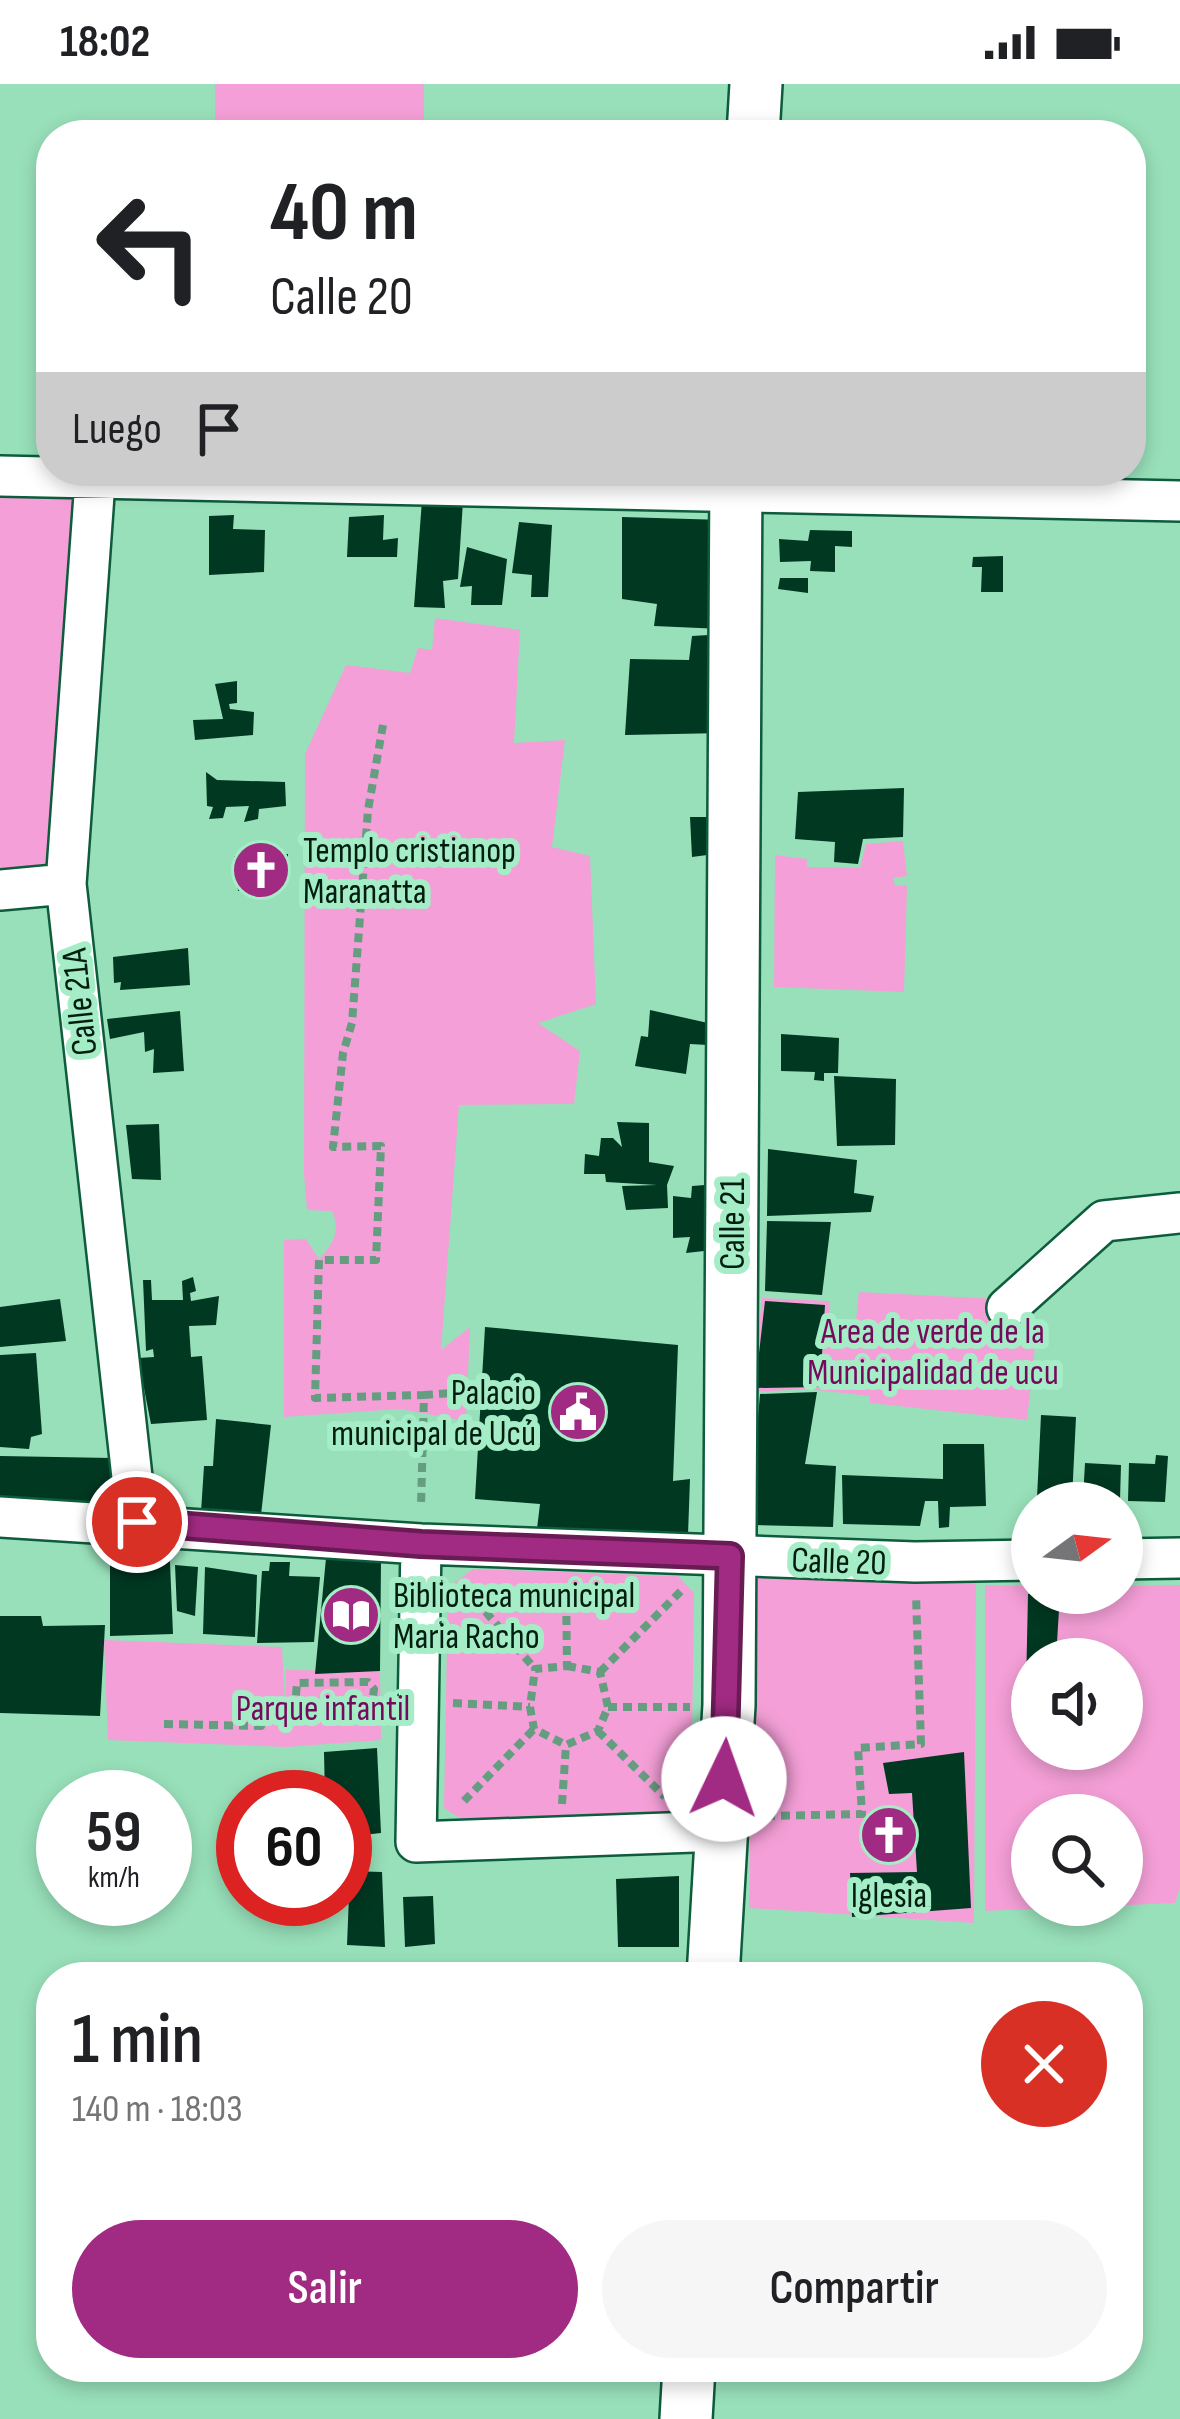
<!DOCTYPE html>
<html lang="es">
<meta charset="utf-8">
<style>
body{margin:0;font-family:"Sofia Sans Condensed",sans-serif;background:#f6f6f6;color:#202124;height:100vh;display:flex;flex-direction:column;font-size:45px;white-space:nowrap}
*{box-sizing:border-box;margin:0}
p{font-size:39px;color:#757577}
.icon{flex:none;width:66px;height:66px;fill:none;stroke:currentColor;stroke-width:2;stroke-linecap:round;stroke-linejoin:round}
.map{position:relative;flex:1;overflow:hidden}
.drawer{position:absolute;left:36px;top:1878px;width:1107px;height:420px;display:flex;flex-direction:column;background:#fff;border-radius:48px;box-shadow:0 6px 18px #0003}
.drawer>*{flex:none}
.guide{position:absolute;left:36px;top:36px;width:1110px;height:366px;border-radius:48px;box-shadow:0 6px 18px #0003;background:#fff;color:#202124;overflow:hidden}
.needle{width:78px;rotate:75deg}
.tools{position:absolute;left:1011px;top:1398px;display:grid;gap:24px}
.tools a{display:grid;place-items:center;width:132px;height:132px;border-radius:50%;background:#fff;box-shadow:0 6px 18px #0003;font-size:60px}
.speed{position:absolute;left:36px;top:1686px;display:flex;gap:24px;font-size:60px;font-weight:700;text-align:center}
.speed>*{display:grid;place-content:center;width:156px;height:156px;border-radius:50%;background:#fff;box-shadow:0 6px 18px #0003;line-height:1}
.speed small{font-size:30px;font-weight:400}
.speed .limit{border:18px solid #d22;background:#fff;color:#111}
.pin{position:absolute;display:grid;place-items:center;width:102px;height:102px;color:#fff;margin:-51px;border:6px solid #fff;border-radius:50%;box-shadow:0 3px 12px #0007}
.me{position:absolute;width:132px;margin:-66px;rotate:3deg;stroke-linejoin:round;filter:drop-shadow(0 0 9px #0008)}
.turn{display:flex;align-items:center;gap:42px;height:252px;padding:0 36px;font-size:54px}
.turn .icon{width:156px;height:156px;stroke-width:2.5}
.turn b{display:block;font-size:84px;line-height:102px}
.then{display:flex;align-items:center;height:114px;padding:0 36px;background:#0003;gap:24px;font-size:45px}
.round{display:grid;place-items:center;flex:none;width:126px;height:126px;border-radius:63px;background:#f6f6f6}
.headline{display:flex;align-items:center;justify-content:space-between;height:204px;padding:0 36px}
h1{font-size:72px;font-weight:600;line-height:90px}
.cta{display:flex;gap:24px;margin-top:auto;padding:24px 36px}
.cta a{flex:1;height:138px;border-radius:72px;background:#a12a82;color:#fff;font-size:48px;font-weight:600;line-height:138px;text-align:center}
.cta a+a{background:#f6f6f6;color:#202124}
.status{display:flex;justify-content:space-between;align-items:center;height:84px;padding:0 60px;background:#fff;direction:ltr}
.status svg{height:33px;fill:currentColor}
.map>svg:first-child{display:block}
.green{fill:#f49fd7;fill-rule:evenodd}
.building{fill:#003822}
.lines{fill:none;stroke-linecap:round;stroke-linejoin:round}
.minor-casing{stroke:#0d5c3c;stroke-width:44}
.major-casing{stroke:#0d5c3c;stroke-width:56}
.path{stroke:#649d80;stroke-width:8;stroke-dasharray:9 6;stroke-linecap:butt}
.minor{stroke:#fff;stroke-width:39}
.major{stroke:#fff;stroke-width:51}
.route-casing{stroke:#691b54;stroke-width:30}
.route{stroke:#a12a82;stroke-width:21}
.labels{text-anchor:middle;stroke-width:12;stroke-linejoin:round;paint-order:stroke}
.poi-label{font-size:36px;fill:#021e11;stroke:#a5edc6;text-anchor:start}
.street-label{font-size:36px;fill:#021e11;stroke:#a5edc6}
.park-label{font-size:36px;fill:#75095d;stroke:#a5edc6}
</style>
<div class="status"><b>18:02</b><svg viewBox="0 0 49 12"><path d="M0 12V9h3v3zM5 12V6h3v6zM10 12V3h3v9zM15 12V0h3v12zM26 1h20v11H26zM47 4h2v5h-2z"/></svg></div>
<div class="map">
<svg width="1180" height="2335" viewBox="0 0 1180 2335">
<rect width="100%" height="100%" fill="#98e0ba"/>
<path class="green" d="M215,0h209v51h-209z
M0,400l86,5 -28,390 -58,5z
M435,534l85,12 -6,113 51,-3 -13,107 38,9 6,148 -58,19 42,28 -6,53 -115,1 -18,245 29,-23 -4,94 -66,-12 -116,8v-177l22,-1 13,20c14,-15 22,-28 13,-48l-25,-1 -3,-36 1,-420 41,-89 64,8 8,-25 14,2z
M903,757l4,35 -14,2 2,8 12,-1 -3,107 -130,-5 1,-132 32,4v8l53,1 6,-24z
M859,1208l138,7 -3,43 41,5 -8,73 -157,-17v-7l-63,-7 -55,3 10,-94 68,3 -2,27 27,2z
M473,1485l205,7 16,17 -3,217 -23,13 -202,-1 -22,-14 4,-220z
M754,1492l222,2 -2,345 -225,-15z
M985,1501l47,1v7h90v-7l58,-1v302l-5,16 -190,8zM1032,1575h90v90h-90zM1032,1731h90v90h-90z
M104,1556l178,7 3,59 1,-36 94,1 1,69 -95,7 -178,-7z"/>
<path class="building" d="M422,416l41,1 -5,78 -15,2 2,27 -31,-1z
M234,431l-1,14 32,1 -1,42 -55,3v-59z
M384,431l-1,25 15,-2 -1,19h-50l2,-40z
M622,433l102,3 -2,109 -68,-3 3,-22 -35,-5z
M519,438l33,3 -4,72h-17l1,-22 -20,-2z
M810,446l42,1v16l-17,-1v26l-25,-1 1,-10 -31,1 -1,-23 29,2z
M467,463l40,12 -5,46h-31l1,-19 -12,1z
M1003,472v36h-22l1,-25h-10l1,-10z
M780,494h28v15l-30,-4z
M726,550l-3,99 -98,2 5,-76 59,1 3,-24z
M237,597v22l-8,1 1,5 24,3 -1,23 -58,5 -2,-20 30,-1 -8,-35z
M206,688l11,8 68,2 1,24 -27,3 -1,10 -14,3 5,-16 -23,1 -3,11 -14,1 4,-12 -6,-1z
M904,704l-1,49 -40,2 -5,25 -24,-2 1,-20 -40,-3 3,-47z
M690,733h29l3,36 -30,4z
M288,770l-1,30 -49,7 -4,-35z
M188,864l2,37 -70,5 1,-8 -7,1 -1,-26z
M650,926l58,13v22l-18,-1 -4,30 -51,-8 6,-30 7,1z
M180,927l4,60 -31,2 1,-24 -9,3 -1,-20 -34,7 -3,-20z
M781,950l58,4 -1,35h-14v8l-10,-1 1,-8 -34,-1z
M834,992l62,3 -1,66 -58,1z
M617,1038l32,1v39l25,4 -7,19 1,23 -42,2 -4,-24 35,-1 -51,-3 -1,-8h-21l1,-20 14,2 2,-18h12l9,9z
M159,1040l2,56 -29,-1 -6,-54z
M768,1065l89,11 -3,33 20,3 -3,16 -104,4z
M705,1101l-1,66 -18,2 4,-16 -17,1v-42l18,2 1,-12z
M767,1137l64,1 -9,73 -57,-4z
M193,1193l3,14 -6,2 1,8 28,-5 -3,29 -27,1 2,31 11,-1 5,64 -56,4 -13,-66 16,-1 -1,-8 -7,2 -3,-71h8l1,20h31l-1,-19z
M60,1215l6,42 -66,6v-40z
M765,1217l60,4 -5,82 -65,1z
M485,1243l193,18 -5,136 17,-2 -2,56 -152,2 4,-33 -65,-5z
M36,1269l6,81 -11,3 -2,12 -29,-2v-92z
M817,1308l-12,72 31,2 -3,61 -84,-2 11,-131z
M1041,1331l35,2 -4,82 -35,-1z
M216,1335l55,6 -10,90 -60,-3 3,-46h9z
M943,1360h41l2,62 -36,1 -1,20 -10,1 -1,-27h-13l-5,25 -77,-2 -1,-49 101,4z
M1156,1371l12,1 -3,46 -37,-1 1,-38 26,1z
M0,1372l112,2 1,46 -113,-2z
M1085,1379l36,2 -1,35 -37,-2z
M110,1455h59l4,95 -63,2z
M326,1474l55,2 -1,111 -65,3z
M270,1478h20l-1,14 31,1 -6,65 -57,1 5,-72h7z
M175,1481l23,2 -3,49 -18,-5z
M205,1483l52,8 -2,62 -52,-3z
M1033,1509h27l-4,66h-24v29h-6l2,-94z
M0,1532h41l2,10 62,-1 -5,91 -100,-3z
M377,1664l4,85 -36,4v-40h-20l-1,-45z
M964,1668l7,156 -119,9 -2,-44 67,-1 -5,-79 -23,1 -6,-31z
M350,1787l32,1 3,75 -38,-2z
M679,1792v71h-61l-2,-68z
M433,1812l2,48 -30,3 -2,-50z"/>
<g class="lines">
<g class="minor-casing">
<path id="minor" d="M0,392l1180,25
M95,397l-29,403 71,638
M0,806l66,-6
M1007,1224l97,-87 76,-8
M0,1433l421,27 494,18 117,-2
M421,1460l-5,298 306,-11
M1122,1475l58,-1"/>
</g>
<g class="major-casing">
<path id="major" d="M753,51l3,-51
M713,1893l16,-272 7,-1234
M686,2335l3,-52"/>
</g>
<path class="path" d="M383,641l-15,85 -16,213 -9,30 -10,94 48,-1 -5,114h-57l-4,138 109,-3 -3,111
M424,1311l43,-3
M566,1502l1,80
M466,1505l69,80
M567,1582l33,6 8,35 -10,24 -32,14 -32,-16 -4,-22 5,-38z
M600,1588l81,-81
M453,1619l77,4
M608,1623h82
M164,1640l97,2 1,-23 33,4 2,-24 71,-1 6,7 -2,15 12,-1
M598,1647l67,66
M464,1717l70,-72
M562,1720l4,-59
M766,1732l96,-2 -4,-66 63,-4 -5,-149"/>
<use href="#minor" class="minor"/>
<use href="#major" class="major"/>
</g>
<g class="lines">
<g class="route-casing">
<path id="route" d="M137,1438l284,22 309,12 -6,223"/>
</g>
<use href="#route" class="route"/>
</g>
<defs>
<g id="church-disc" transform="scale(3)"><circle r="9.5" fill="#a12a82" stroke="#a5edc6"/><path d="M-1.2-6h2.4v3.5h3.3v2.4h-3.3V6h-2.4V-.1h-3.3v-2.4h3.3Z" fill="#fff"/></g>
<g id="civic-disc" transform="scale(3)"><circle r="9.5" fill="#a12a82" stroke="#a5edc6"/><path d="M-.6-6.5H3V-4.5H.6V-3L4-1V1h2V6H-6V1h2V-1L-.6-3ZM-1.2 2.5V6h2.4V2.5Z" fill="#fff"/></g>
<g id="library-disc" transform="scale(3)"><circle r="9.5" fill="#a12a82" stroke="#a5edc6"/><path d="M-6-4Q-3-5.5-.7-3.5V5Q-3 3-6 4ZM6-4Q3-5.5 .7-3.5V5Q3 3 6 4Z" fill="#fff"/></g>
</defs>
<g fill-rule="evenodd">
<use href="#church-disc" x="261" y="786"/>
<use href="#civic-disc" x="578" y="1328"/>
<use href="#library-disc" x="351" y="1531"/>
<use href="#church-disc" x="889" y="1751"/>
</g>
<g class="labels">
<g class="poi-label">
<text x="303" y="778">Templo cristianop<tspan x="303" dy="41">Maranatta</tspan></text>
<text x="536" y="1320" text-anchor="end">Palacio<tspan x="536" dy="41">municipal de Ucú</tspan></text>
<text x="393" y="1523">Biblioteca municipal<tspan x="393" dy="41">Maria Racho</tspan></text>
<text x="889" y="1823" text-anchor="middle">Iglesia</text>
</g>
<g class="street-label">
<text transform="translate(78 918) rotate(-96)" y="13">Calle 21A</text>
<text transform="translate(731 1140) rotate(-90)" y="13">Calle 21</text>
<text transform="translate(839 1476) rotate(2)" y="13">Calle 20</text>
</g>
<g class="park-label">
<text x="933" y="1259">Area de verde de la<tspan x="933" dy="41">Municipalidad de ucu</tspan></text>
<text x="323" y="1636">Parque infantil</text>
</g>
</g>
</svg>
<div class="tools">
<a><svg class="needle" viewBox="-14 -14 28 28"><path d="M0-13l5 13h-10z" fill="#e53935"/><path d="M0 13l5-13h-10z" fill="#757577"/></svg></a>
<a><svg class="icon" aria-label="sound" viewBox="0 0 24 24"><path d="M4 9h4l5-4v14l-5-4H4zM17 9q2 3 0 6"/></svg></a>
<a><svg class="icon" aria-label="search" viewBox="0 0 24 24"><circle cx="10" cy="10" r="6"/><path d="M15 15l6 6"/></svg></a>
</div>
<div class="speed"><div>59<small>km/h</small></div><div class="limit">60</div></div>
<div class="pin" style="left:137px;top:1438px;background:#d93025"><svg class="icon" aria-label="arrive" viewBox="0 0 24 24"><path d="M6 21V4h12l-3 4 3 4H6"/></svg></div>
<svg class="me" style="left:724px;top:1695px" viewBox="-20 -20 40 40"><circle r="19" fill="#fff"/><path d="M0-13L10 11 0 6-10 11z" fill="#a12a82"/></svg>
<div class="guide">
<div class="turn"><svg class="icon" aria-label="left" viewBox="0 0 24 24"><path d="M17 20v-9H6M10 6l-5 5 5 5"/></svg><div><b>40 m</b>Calle 20</div></div>
<div class="then">Luego<svg class="icon" aria-label="arrive" viewBox="0 0 24 24"><path d="M6 21V4h12l-3 4 3 4H6"/></svg></div>
</div>
<section class="drawer">
<div class="headline"><div><h1>1 min</h1><p>140 m · 18:03</p></div><a class="round" style="background:#d93025;color:#fff"><svg class="icon" aria-label="close" viewBox="0 0 24 24"><path d="M6 6l12 12M18 6L6 18"/></svg></a></div>
<div class="cta"><a>Salir</a><a>Compartir</a></div>
</section>
</div>
